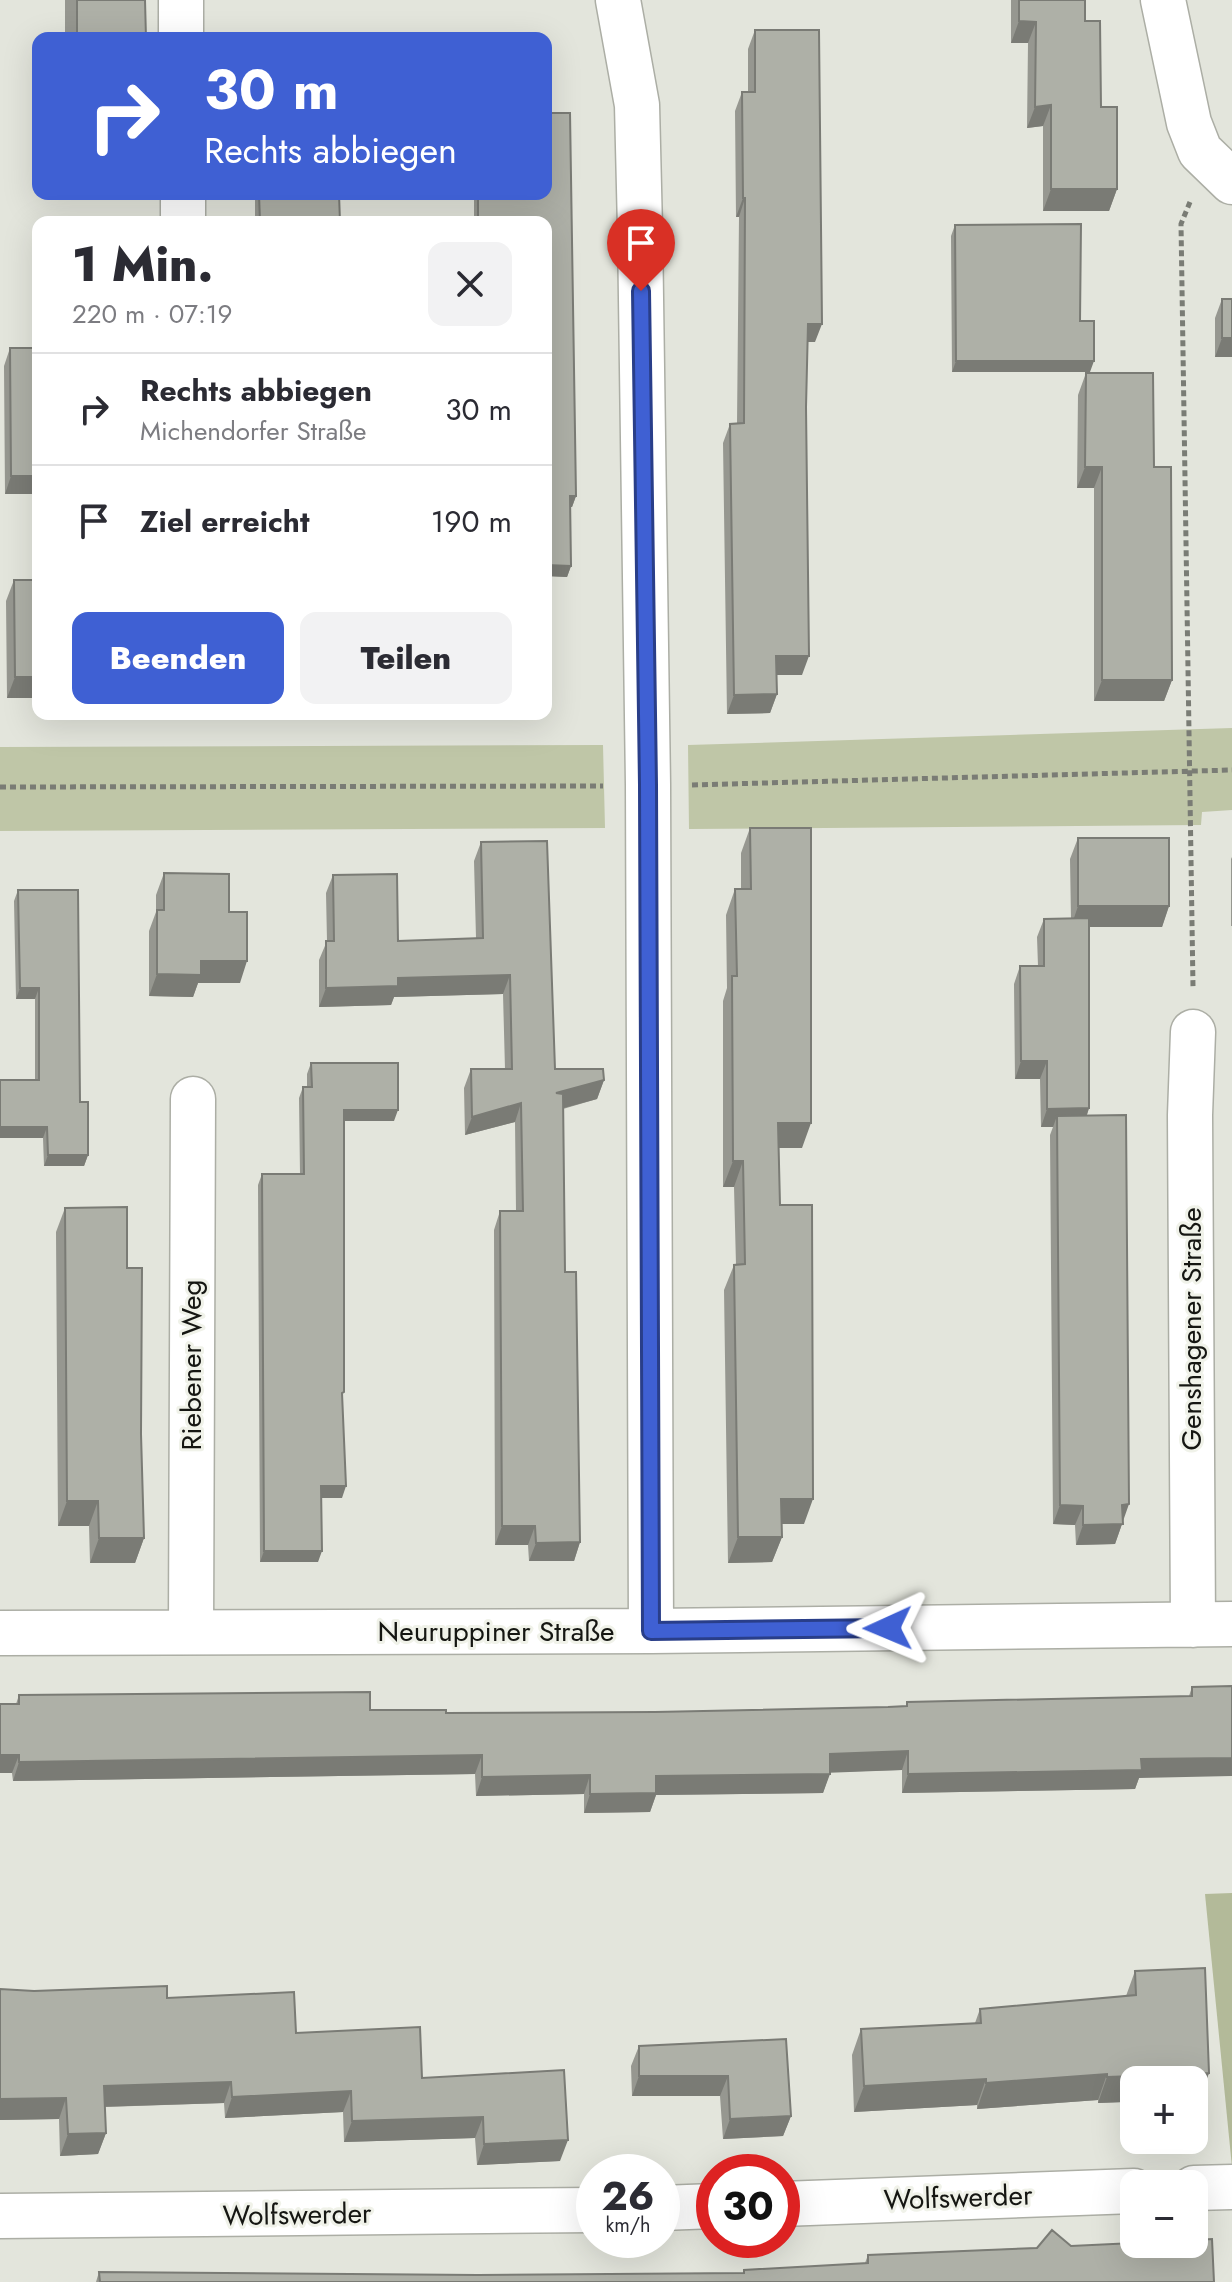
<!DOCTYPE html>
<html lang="de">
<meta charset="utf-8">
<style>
body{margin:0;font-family:Jost,sans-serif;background:#f2f2f3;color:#2b2b33;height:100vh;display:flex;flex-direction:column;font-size:30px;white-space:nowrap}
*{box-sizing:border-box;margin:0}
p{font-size:26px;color:#7c7c81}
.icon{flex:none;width:44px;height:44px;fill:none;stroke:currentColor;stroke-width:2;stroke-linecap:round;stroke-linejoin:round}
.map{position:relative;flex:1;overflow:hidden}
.sheet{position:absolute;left:32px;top:216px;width:520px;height:504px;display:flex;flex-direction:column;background:#fff;border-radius:16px;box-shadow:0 8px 32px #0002}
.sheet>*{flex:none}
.hud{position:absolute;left:32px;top:32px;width:520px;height:168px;border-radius:16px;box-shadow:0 8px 32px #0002;background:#3f60d3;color:#fff;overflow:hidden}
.buttons{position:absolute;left:1120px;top:2066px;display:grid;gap:16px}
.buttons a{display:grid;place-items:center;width:88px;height:88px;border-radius:16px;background:#fff;box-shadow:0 8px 32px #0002;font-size:40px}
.speed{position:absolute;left:576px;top:2154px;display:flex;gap:16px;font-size:40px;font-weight:700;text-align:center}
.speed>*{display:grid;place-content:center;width:104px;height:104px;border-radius:50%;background:#fff;box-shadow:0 8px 32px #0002;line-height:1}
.speed small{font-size:20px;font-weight:400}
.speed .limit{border:12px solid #d22;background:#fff;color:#111}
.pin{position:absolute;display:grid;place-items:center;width:68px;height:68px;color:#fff;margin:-82px -34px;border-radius:50% 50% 50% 0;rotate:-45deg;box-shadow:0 0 8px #0007}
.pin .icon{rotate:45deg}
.me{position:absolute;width:88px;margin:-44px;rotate:269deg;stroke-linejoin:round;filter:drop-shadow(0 0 6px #0008)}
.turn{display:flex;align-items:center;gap:28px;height:168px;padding:0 40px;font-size:36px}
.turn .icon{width:104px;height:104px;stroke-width:2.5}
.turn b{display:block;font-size:56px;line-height:68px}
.round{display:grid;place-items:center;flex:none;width:84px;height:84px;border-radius:16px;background:#f2f2f3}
.head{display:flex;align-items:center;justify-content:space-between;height:136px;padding:0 40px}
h1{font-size:48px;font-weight:800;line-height:60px}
.cta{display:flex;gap:16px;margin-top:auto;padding:16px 40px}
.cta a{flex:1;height:92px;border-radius:16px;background:#3f60d3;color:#fff;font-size:32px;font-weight:800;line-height:92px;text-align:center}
.cta a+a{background:#f2f2f3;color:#2b2b33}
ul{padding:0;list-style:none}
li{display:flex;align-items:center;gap:24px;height:112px;padding:0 40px;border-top:2px solid #e1e1e2}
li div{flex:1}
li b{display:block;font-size:30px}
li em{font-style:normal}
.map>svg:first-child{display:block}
.green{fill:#bfc6a7}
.forest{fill:#b3ba99}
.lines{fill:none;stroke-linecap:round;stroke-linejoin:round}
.minor-casing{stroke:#acaea5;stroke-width:47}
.path{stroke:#7a7c75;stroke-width:5;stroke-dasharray:6 4;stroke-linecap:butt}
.minor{stroke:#fff;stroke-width:44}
.wall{fill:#969790}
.shaded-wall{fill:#7a7b75}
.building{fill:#aeb0a7;stroke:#7a7b75;stroke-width:2}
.route-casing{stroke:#293e89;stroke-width:20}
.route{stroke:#3f60d3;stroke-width:14}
.labels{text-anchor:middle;stroke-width:6;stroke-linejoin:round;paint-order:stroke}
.street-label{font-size:28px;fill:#151612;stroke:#f0f2e9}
</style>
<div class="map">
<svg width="1232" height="2282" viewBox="0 0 1232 2282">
<rect width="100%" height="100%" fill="#e3e5dc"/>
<path class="green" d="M1232,728v82l-30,2 -1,13 -512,4 -1,-84z
M603,745l2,83 -605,3v-84z"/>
<path class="forest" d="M1232,1893v274l-27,-273z"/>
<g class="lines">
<g class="minor-casing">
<path id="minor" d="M181,0v38
M618,0l19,105 3,124 8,556 3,846
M1163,0l26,123 11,28 32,31
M183,194v28
M1193,1032l-3,83 3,510
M191,1631l2,-532
M0,1633l651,-2 581,-7
M1194,2188l38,-1
M782,2204l352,-13
M662,2208l52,-2
M0,2216l594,-6"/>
</g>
<path class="path" d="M1190,202l-9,22 12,763
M692,785l540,-15
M0,787l603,-1"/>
<use href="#minor" class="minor"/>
</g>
<path class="wall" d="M65,0h80l1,38h-81z
M1011,0h74v21l32,168 -8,22h-66v-85l-16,2 1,-85h-17z
M755,30l60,312h-8l-5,333h-25v19l-7,19 -43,1 -4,-271 7,-19h7l2,-207h-3l-1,-106 7,-19h6v-43z
M255,194h84l1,28h-85z
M474,194h72l30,302 -4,11h-2l1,59 -4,11 -21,-1v-354h-72z
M955,225l125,96 10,51h-138l-1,-136z
M1222,299h10v58h-17v-39z
M10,348l28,146h-33l-1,-128z
M1086,373l68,94 18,213 -8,21h-70v-213h-17l1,-93z
M14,580l24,118h-31l-1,-97z
M750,828l52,320h-23l1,57 24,319h-22v13l-10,25 -44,1 -4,-273 10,-25h2l-2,-78h-11v-186l4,-13 -1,-73 9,-26h6v-36z
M1078,838l91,68 -7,21h-73v181l-2,7 36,406 -8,23 -39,1 -1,-20 -22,-1 -3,-389 3,-8h-12l-1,-48h-25l-1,-95 6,-18h18l-1,-29 7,-18h27l-1,-60z
M481,842l74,227 49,11 -7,19 -34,10 2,163 15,270 -6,19h-45l-1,-16h-33l-1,-315 6,-19h16l-1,-89 -50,13 -1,-47 7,-19h34l-2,-75 -109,3 -3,8 -72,2v-47l8,-19 -1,-48 7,-18 65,66 78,-3 -2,-77z
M1232,857v69h-1v-67z
M164,873l65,39 11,71h-42l-5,14 -44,-1v-65l7,-19v-17z
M18,890l62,212 8,53 -4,11h-40l-1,-28h-43l35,-58v-81h-19l-2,-98z
M311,1063l83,58h-50l-2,377h-21l-3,64h-58l-2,-377 4,-11h38l-1,-76 4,-11h4v-13z
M65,1208l62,60 14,166 3,104 -9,25h-45l-1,-37h-31l-2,-294z
M1232,1686l-93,92 -4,11 -233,4v-23l-72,2 -7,21 -167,2 -6,17 -66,1v-19l-108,2 -1,-22 -462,7 -1,-8h-12l16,-69 3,-9 427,18 209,-1 233,-5 18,-1 1,-4 282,-6 3,-9z
M1135,1971l74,102 -10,26 -65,-19v28l-9,1 -1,-7 -26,1v-3l-121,9v-4l-123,7 -2,-57 9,-26 114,-6 5,-14 146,-13z
M0,1989l167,9 129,35 126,45 138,83 -83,4 -2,-27 -131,4 -1,-30 -118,6 -1,-15 -119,4 1,26 -8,21 -38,2 -1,-37 -59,1z
M786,2039l5,77 -8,20 -60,3 -3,-43h-88l-1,-30 8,-20z
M1071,2246l143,36h-1118l3,-10 379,3 265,-2 1,-3 121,-7 3,-8z"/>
<path class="shaded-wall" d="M1019,21l17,1 -8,21h-17z
M1051,105l-8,21 -16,2 8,-21z
M1051,189h66l-8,22h-66z
M743,198h2l-6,19h-3z
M808,324h14l-7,18h-14z
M1222,338h10v19h-17z
M956,361h138l-4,11h-138z
M1085,467h17l-8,21h-17z
M11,476h27v18h-33z
M570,496h6l-4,11h-6z
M546,565l25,1 -4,11 -21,-1z
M776,656h33l-7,19h-32z
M15,677h23v21h-31z
M1102,680h70l-8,21h-70z
M777,694l-7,19 -43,1 7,-19z
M1078,906h91l-7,21h-91z
M201,961h46l-7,22h-42l-5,14 -44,-1 8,-22z
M510,975l-7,19 -109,3 -3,8 -72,2 7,-19 72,-10z
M20,988h19l-4,11h-19z
M1021,1061h26l-7,18h-25z
M604,1080l-7,19 -48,13 7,-19z
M521,1103l-6,19 -50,13 7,-18z
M1089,1108l-6,18 -26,-10 -4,11h-12l6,-18z
M344,1110h54l-4,11h-54z
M778,1123h33l-9,25h-33z
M0,1127h47l-4,11h-43z
M48,1155h40l-4,11h-40z
M733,1161h10l-9,26h-11z
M321,1486h25l-4,12h-25z
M781,1499h32l-9,25h-32z
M67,1501h31l-9,25h-31z
M1129,1504l-14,40 -39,1 7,-20 39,-20z
M1060,1505l23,1 -8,19 -22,-1z
M502,1526h33l-7,19h-33z
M738,1537h44l-10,25 -44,1z
M99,1538h45l-9,25h-45z
M580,1542l-6,19h-45l7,-18z
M264,1551h58l-4,11h-58z
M908,1751l-6,19 -79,3 7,-19z
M0,1755h19l-7,18h-12z
M482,1755l-7,19 -462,7 6,-19z
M1232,1758v18l-93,2 -4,11 -233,4 6,-19 233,-15z
M830,1774l-7,19 -167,2 -6,17 -66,1 6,-19 66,-18z
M590,1775l-6,19 -108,2 6,-19z
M1209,2073l-10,26 -5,1v-20h-23l1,-5z
M1107,2074l-9,26 -121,9 9,-26z
M639,2076h89l-8,20h-88z
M1134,2076l-10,26 -26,1 9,-26z
M986,2079l-9,26 -123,7 10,-26z
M231,2082l-7,21 -128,4 8,-21z
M1134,2083v25l-9,1z
M351,2091l-8,21 -118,6 7,-21z
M66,2098l-7,21 -59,1v-21z
M791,2116l-8,20 -60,3 7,-20z
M483,2117l-8,21 -131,4 8,-21z
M106,2133l-8,21 -38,2 8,-22z
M568,2140l-8,21 -83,4 7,-21z"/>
<path class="building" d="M77,0h68l1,38h-69z
M1019,0h66v21h15l1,86h16v82h-66v-84l-16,2 1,-85 -17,-1z
M755,30h64l3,294h-14l-2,83 3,249h-33l1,38 -43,1 -4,-271 14,-1 1,-225h-2l-1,-106h13z
M546,113h24l6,383h-6l1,70 -25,-1v-343h-68v-28h68z
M259,194h80l1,28h-80z
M1081,224l-1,97h14v40h-138l-1,-136z
M1222,299h10v39h-10z
M10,348h28v128h-27z
M1086,373h67l1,94h17l1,213h-70v-213h-17z
M14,580h24v97h-23z
M750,828h61v295h-33l2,82h32l1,294h-32l1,38h-44l-4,-272 11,-1 -2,-103h-10l-1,-185h5l-2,-87h16z
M1078,838h91v68h-91z
M547,841l8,228h48l1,11 -48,13 7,1 2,178h11l4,270 -44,1 -1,-17h-33l-2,-315h23l-2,-108 -49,14 -1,-48h41l-2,-94 -112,3v8l-72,2v-47h8l-1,-66 64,-1 1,67 85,-3 -2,-96z
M164,873l65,1v38h18v49h-46v14l-44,-1v-64h7z
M18,890h60l2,212h8v53h-40l-1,-28h-47v-47h39v-92h-19z
M1089,918v190l-42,1v-48h-26l-1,-95h24v-47z
M311,1063h87v47h-54v282l-2,1 4,93h-25l1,65h-58l-2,-377h42l-1,-87h9z
M1126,1115l3,389 -7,1 1,19 -40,1v-19l-23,-1 -3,-389z
M127,1207v61h15l-1,166 3,104h-45l-1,-37h-31l-2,-293z
M1232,1686v72l-91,1 1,11 -234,4v-23l-78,3v20l-174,2v17l-66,1v-19l-108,2v-22l-463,7v-7h-19v-51h19v-9l351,-3v18h76v3l209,-1 233,-5 19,-1v-4l44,-1 241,-5v-9z
M1205,1968l4,105 -37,2 1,5h-39v-4l-27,1v-3l-121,9v-4l-122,7 -3,-57 120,-6 -1,-14 156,-14 -1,-24z
M167,1986v12l127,-6 2,41 124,-6 2,51 142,-8 4,70 -84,4 -1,-27 -131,4 -1,-30 -119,6 -1,-15 -127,4 2,47 -38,1 -2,-36 -66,1v-110l34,2z
M786,2039l5,77 -61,3 -2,-43h-89v-30z
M1052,2230l19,16 63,-3 60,1v-4l18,-1 2,43h-1114l-1,-10 379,3 266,-2v-3l124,-7v-8l169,-7z"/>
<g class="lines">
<g class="route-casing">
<path id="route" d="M641,291l7,494 3,846 237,-3"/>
</g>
<use href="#route" class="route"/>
</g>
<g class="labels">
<g class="street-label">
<text transform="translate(1191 1329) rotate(-90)" y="10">Genshagener Straße</text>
<text transform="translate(191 1365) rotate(-90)" y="10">Riebener Weg</text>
<text x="496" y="1641">Neuruppiner Straße</text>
<text transform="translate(958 2197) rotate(-2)" y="10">Wolfswerder</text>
<text transform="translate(297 2214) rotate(-1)" y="10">Wolfswerder</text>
</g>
</g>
</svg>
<div class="buttons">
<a>+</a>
<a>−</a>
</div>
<div class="speed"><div>26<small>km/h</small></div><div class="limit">30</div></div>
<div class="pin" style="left:641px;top:291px;background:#d93025"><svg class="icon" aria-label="arrive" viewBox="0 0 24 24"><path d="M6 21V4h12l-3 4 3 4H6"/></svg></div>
<svg class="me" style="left:888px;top:1628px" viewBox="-20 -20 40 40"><path d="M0-17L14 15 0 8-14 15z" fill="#3f60d3" stroke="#fff" stroke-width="4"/></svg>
<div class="hud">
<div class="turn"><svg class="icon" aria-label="right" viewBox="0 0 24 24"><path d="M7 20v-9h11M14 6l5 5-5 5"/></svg><div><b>30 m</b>Rechts abbiegen</div></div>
</div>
<section class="sheet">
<div class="head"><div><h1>1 Min.</h1><p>220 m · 07:19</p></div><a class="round"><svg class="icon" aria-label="close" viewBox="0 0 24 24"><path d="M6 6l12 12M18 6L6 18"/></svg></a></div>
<ul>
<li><svg class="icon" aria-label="right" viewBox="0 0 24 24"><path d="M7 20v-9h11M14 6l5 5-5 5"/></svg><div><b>Rechts abbiegen</b><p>Michendorfer Straße</p></div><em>30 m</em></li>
<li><svg class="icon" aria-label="arrive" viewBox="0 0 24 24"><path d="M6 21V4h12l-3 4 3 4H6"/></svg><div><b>Ziel erreicht</b></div><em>190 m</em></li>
</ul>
<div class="cta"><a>Beenden</a><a>Teilen</a></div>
</section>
</div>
